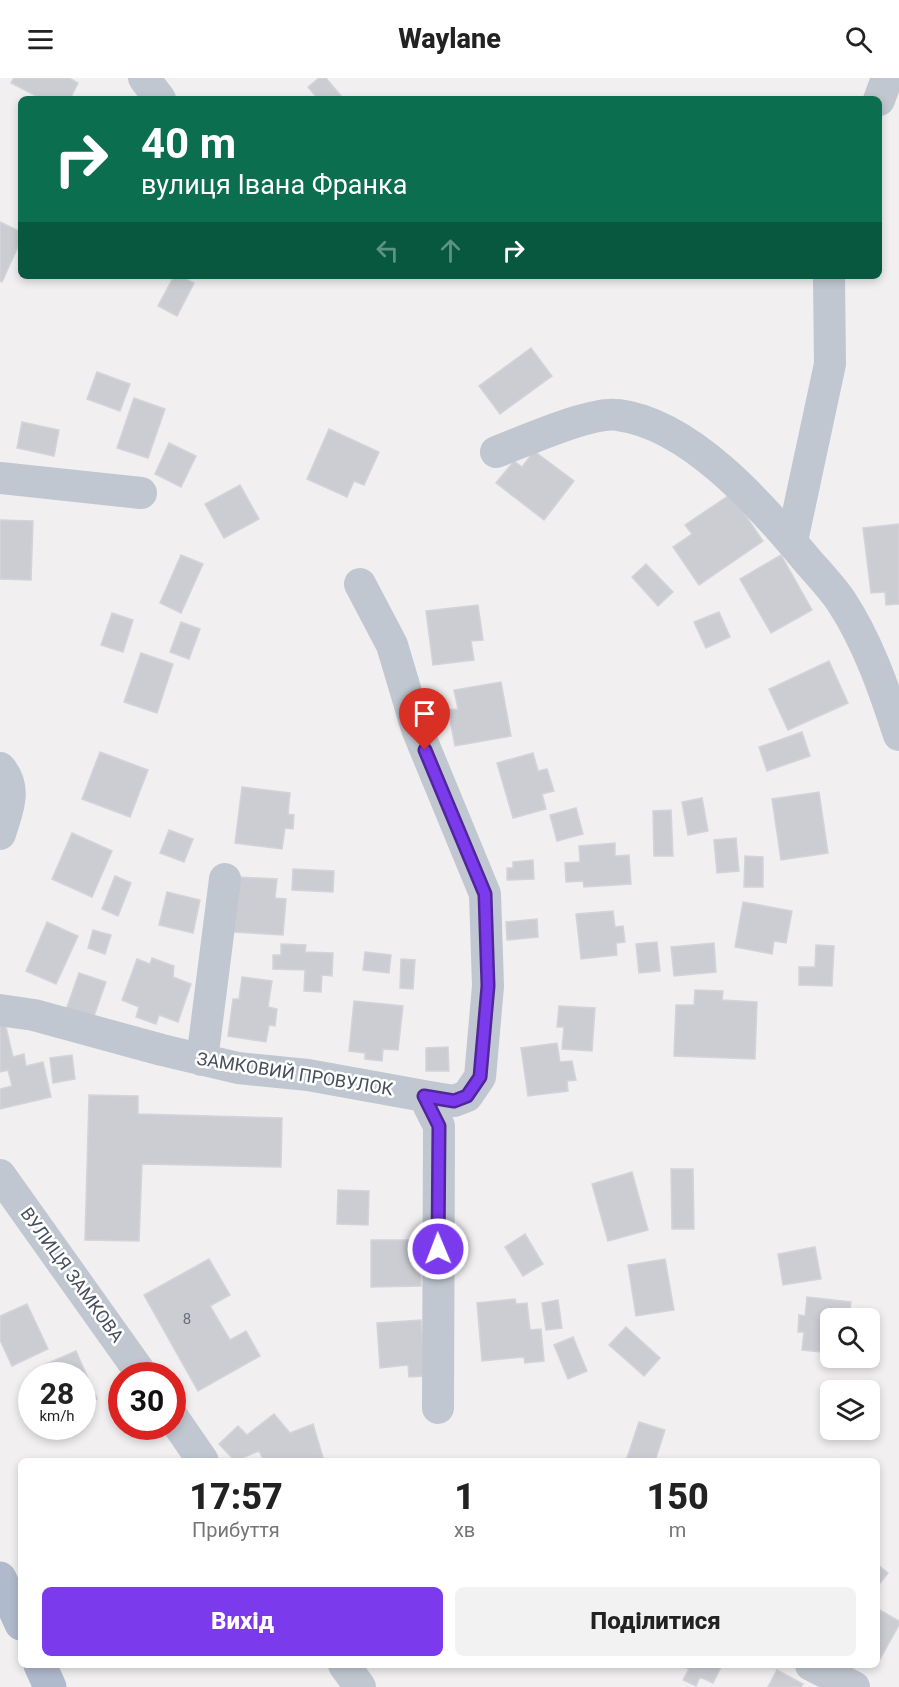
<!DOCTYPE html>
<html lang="uk">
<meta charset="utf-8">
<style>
body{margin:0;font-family:Roboto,sans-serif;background:#f2f2f2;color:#222;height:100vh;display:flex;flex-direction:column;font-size:22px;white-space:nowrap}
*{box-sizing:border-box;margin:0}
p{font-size:20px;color:#767676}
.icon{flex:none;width:33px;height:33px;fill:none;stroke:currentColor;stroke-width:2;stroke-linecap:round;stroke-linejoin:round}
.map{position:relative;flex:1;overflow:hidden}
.panel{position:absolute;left:18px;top:1380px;width:862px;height:210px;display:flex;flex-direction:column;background:#fff;border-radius:9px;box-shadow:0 3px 9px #0003}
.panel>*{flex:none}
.hud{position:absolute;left:18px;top:18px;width:864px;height:183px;border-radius:9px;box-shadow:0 3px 9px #0003;background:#0b6e4f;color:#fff;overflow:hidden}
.controls{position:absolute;left:820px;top:1230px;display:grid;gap:12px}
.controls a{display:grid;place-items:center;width:60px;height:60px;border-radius:9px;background:#fff;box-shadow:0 3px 9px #0003;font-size:30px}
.speed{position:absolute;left:18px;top:1284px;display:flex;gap:12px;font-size:30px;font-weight:700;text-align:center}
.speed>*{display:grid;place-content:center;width:78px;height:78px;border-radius:50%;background:#fff;box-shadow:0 3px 9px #0003;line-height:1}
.speed small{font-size:15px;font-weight:400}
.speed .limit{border:9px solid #d22;background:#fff;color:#111}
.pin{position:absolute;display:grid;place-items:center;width:51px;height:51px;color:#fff;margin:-62px -26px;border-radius:50% 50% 50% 0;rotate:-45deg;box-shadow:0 0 6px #0007}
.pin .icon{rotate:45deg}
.me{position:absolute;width:66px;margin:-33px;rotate:359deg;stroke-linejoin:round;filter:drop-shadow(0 0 4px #0008)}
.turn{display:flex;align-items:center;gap:21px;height:126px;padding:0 24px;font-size:27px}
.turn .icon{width:78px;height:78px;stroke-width:2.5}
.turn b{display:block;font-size:42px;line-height:51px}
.lanes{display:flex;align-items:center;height:57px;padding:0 24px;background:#0003;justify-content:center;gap:30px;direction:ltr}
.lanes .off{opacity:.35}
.eta{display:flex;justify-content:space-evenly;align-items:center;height:102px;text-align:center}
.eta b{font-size:36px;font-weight:800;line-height:42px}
.button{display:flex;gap:12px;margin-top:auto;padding:12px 24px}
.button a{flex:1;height:69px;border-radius:9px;background:#7c3aed;color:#fff;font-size:24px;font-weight:800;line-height:69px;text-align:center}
.button a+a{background:#f2f2f2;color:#222}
header{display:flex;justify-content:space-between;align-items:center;height:78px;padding:0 24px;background:#fff;font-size:27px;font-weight:800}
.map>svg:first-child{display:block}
.building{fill:#cccdd3;stroke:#d3d4da;stroke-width:1.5}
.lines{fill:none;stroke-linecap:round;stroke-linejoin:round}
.minor{stroke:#c0c7d0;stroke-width:32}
.major{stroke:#b0bacd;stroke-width:33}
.route-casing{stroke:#51269a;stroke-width:15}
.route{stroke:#7c3aed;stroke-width:10}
.labels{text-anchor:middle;stroke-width:5;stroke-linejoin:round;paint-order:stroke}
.number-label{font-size:15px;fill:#696e7a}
.street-label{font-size:18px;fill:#484f5c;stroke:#fff}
</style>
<header><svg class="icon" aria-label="menu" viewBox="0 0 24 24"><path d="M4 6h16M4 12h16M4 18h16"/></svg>Waylane<svg class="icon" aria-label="search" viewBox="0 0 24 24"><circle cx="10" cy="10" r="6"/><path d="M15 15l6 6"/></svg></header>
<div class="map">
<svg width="899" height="1609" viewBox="0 0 899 1609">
<rect width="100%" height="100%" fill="#f1efef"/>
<path class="building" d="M14,0h55l9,5 -8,16h-28l-31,-16z
M319,0h7l16,19 -3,2h-21l-10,-12z
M0,144l21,10v8l-19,42 -2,-1z
M174,198h6l14,7 -17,33 -19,-10z
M531,270l21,28 -52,38 -21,-28z
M97,294l33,12 -10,27 -33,-12z
M134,320l31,11 -17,49 -31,-10z
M22,344l37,8 -5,26 -37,-8z
M329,351l50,23 -15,33 -10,-4 -7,16 -40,-18z
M169,365l27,13 -15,31 -26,-13z
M534,373l40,30 -30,39 -48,-37 18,-22 8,6z
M240,407l19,34 -35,19 -19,-34z
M731,416l32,47 -64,44 -26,-38 19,-13 -7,-9z
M0,442l33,1 -2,59 -31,-1z
M899,446v80l-13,1 -1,-13 -14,1 -8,-65z
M181,477l22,9 -22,49 -21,-10z
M781,477l31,55 -41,23 -31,-54z
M646,486l27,28 -15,14 -26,-29z
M478,527l5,35 -12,1 3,19 -41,5 -7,-54z
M719,534l11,25 -24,11 -12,-26z
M112,535l21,7 -10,32 -22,-7z
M181,544l19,7 -11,30 -19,-7z
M141,575l32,11 -16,49 -33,-11z
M829,583l19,42 -60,27 -19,-41z
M501,604l10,54 -56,10 -7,-36 10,-1 -4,-19z
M802,654l8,24 -43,15 -8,-24z
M100,674l48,18 -18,47 -48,-18z
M533,675l5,18 9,-2 7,22 -12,3 4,15 -33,9 -16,-55z
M242,709l48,6 -2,21 6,1 -1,14 -8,-1 -3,21 -47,-6z
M819,714l9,61 -47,7 -9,-61z
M702,720l6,33 -20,4 -6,-33z
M576,730l7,26 -26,7 -7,-26z
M671,732l2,46h-19l-1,-45z
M169,752l24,9 -9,23 -24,-9z
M72,755l40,18 -20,46 -40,-18z
M736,760l3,33 -22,2 -3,-33z
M615,765v13l14,-1 2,29 -47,3 -1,-6 -17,1 -1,-19 15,-1 -1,-16z
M745,778l18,1v30h-19z
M533,782l1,19 -27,1v-12h6v-6z
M293,791l41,2 -1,21 -41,-2z
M115,798l16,7 -13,33 -16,-7z
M238,799l39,2 -2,19 11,1 -3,36 -49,-3z
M167,814l33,8 -7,33 -34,-8z
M743,824l49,9 -6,32 -12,-2 -2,13 -37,-7z
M613,833l2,16 8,-1 2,16 -9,1 1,12 -36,4 -5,-45z
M537,841l1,18 -31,3 -1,-18z
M47,844l31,14 -22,48 -30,-13z
M93,852l18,5 -6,19 -17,-6z
M657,864l3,29 -21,2 -3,-29z
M714,865l2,29 -42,4 -3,-29z
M281,866l25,1 -1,7 28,1 -1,23 -10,-1 -1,17 -17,-1 1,-21 -32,-1v-14h8z
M816,867l18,1 -2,40 -33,-1v-18h16z
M365,874l26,3 -2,18 -26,-3z
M152,880l22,8 -1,11 18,7 -13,38 -19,-7 -3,9 -20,-7 3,-10 -17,-7 15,-41 13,5z
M401,881l14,1 -2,29 -13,-1z
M79,895l27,9 -13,37 -27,-9z
M242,899l30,4 -4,26 9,2 -2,17 -6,-1 -3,17 -38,-6 5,-37h6z
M695,912l28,1 -1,9 35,2 -2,57 -81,-3 2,-51h18z
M354,923l49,5 -5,44 -15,-1 -1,12 -17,-2v-6l-16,-2z
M559,928l36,2 -3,43 -30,-2 2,-22h-7z
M5,945l8,34 11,-3 2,12 17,-4 8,35 -51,12v-20l12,-3 -4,-16 -8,2v-48z
M557,965l3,19 12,-1 4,19 -9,1 1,10 -40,5 -7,-48z
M448,969l1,24h-23v-23z
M72,977l3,24 -22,4 -3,-25z
M89,1017l49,1v18l144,4 -1,49 -139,-3 -3,77 -54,-1z
M671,1091h22l1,60h-22z
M632,1094l16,58 -40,11 -16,-57z
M338,1112l31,1 -1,34 -31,-1z
M525,1156l18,30 -20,12 -18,-29z
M371,1162h50v46l-50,1z
M815,1169l6,32 -38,6 -5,-31z
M209,1181l21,36 -20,11 20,34 16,-9 14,25 -62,35 -54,-96z
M665,1181l9,51 -38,6 -8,-51z
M807,1219l44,5 -2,16h-18v35l-29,-3 2,-18h-6l1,-17 6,1z
M515,1221l1,5 11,-1 3,27 11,-1 3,32 -19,2 -1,-6 -42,4 -5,-58z
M558,1222l4,28 -16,2 -4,-27z
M27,1226l21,45 -36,17 -12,-26v-24z
M421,1242l4,56 -16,1 -1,-12 -28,3 -3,-45z
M626,1249l34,31 -16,18 -35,-31z
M573,1259l14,34 -19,8 -14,-34z
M76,1273l21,48 -15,7v-30h-34l-4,-11z
M274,1336l16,19 23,-9 11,37h-60l-5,-10 -24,10 -16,-17 19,-18 9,9z
M639,1344l26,8 -10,31h-29z
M878,1487l10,8 -10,13z
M878,1531l21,12v4l-19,34 -2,-2z
M681,1587h41l-9,18 -13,-6 -4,9 -13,-6 6,-11z
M777,1592l26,14 -2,3h-33z"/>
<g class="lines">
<path class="minor" d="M144,0l16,21
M879,22l8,-22
M496,374c27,-10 95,-41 122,-37 72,9 143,90 188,144 11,13 25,27 35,42 27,41 43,88 58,134
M0,400l141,15
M792,463l38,-177 -1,-88
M360,506l32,61 25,84 68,165 3,92 -8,91 -13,19 -13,5 -30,-5
M0,690c18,21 7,42 0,66
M0,932l34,5 128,35 76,18 70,7 116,21 15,30 -1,282
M202,982l23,-181
M0,1097l143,201
M172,1338l31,45
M344,1587l16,22
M811,1587l43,22"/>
<path class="major" d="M0,1500l21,46
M40,1587l10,22"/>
</g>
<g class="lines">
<g class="route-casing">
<path id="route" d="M425,672l60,144 3,92 -8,91 -13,19 -13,5 -30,-5 15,30 -1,123"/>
</g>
<use href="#route" class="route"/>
</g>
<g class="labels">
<g class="number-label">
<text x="187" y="1246">8</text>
</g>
<g class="street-label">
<text transform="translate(295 996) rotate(9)" y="6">ЗАМКОВИЙ ПРОВУЛОК</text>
<text transform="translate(72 1197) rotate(54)" y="6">ВУЛИЦЯ ЗАМКОВА</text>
</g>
</g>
</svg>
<div class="controls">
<a><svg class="icon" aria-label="search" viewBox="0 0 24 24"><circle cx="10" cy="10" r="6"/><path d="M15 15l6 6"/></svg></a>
<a><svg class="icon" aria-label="layers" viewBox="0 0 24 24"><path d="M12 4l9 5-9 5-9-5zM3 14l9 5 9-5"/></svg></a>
</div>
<div class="speed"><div>28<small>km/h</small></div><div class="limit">30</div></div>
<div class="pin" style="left:425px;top:672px;background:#d93025"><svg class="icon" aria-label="arrive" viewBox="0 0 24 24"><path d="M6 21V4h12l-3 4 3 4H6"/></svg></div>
<svg class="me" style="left:438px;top:1171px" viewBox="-20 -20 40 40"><circle r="17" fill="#7c3aed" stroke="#fff" stroke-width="3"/><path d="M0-11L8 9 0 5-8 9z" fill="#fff"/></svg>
<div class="hud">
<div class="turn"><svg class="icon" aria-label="right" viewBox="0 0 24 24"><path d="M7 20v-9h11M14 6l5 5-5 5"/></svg><div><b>40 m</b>вулиця Івана Франка</div></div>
<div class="lanes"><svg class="icon off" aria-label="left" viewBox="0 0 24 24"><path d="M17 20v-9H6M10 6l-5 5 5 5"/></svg><svg class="icon off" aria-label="ahead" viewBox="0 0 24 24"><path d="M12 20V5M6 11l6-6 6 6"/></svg><svg class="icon" aria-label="right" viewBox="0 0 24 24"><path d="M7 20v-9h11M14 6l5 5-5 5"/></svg></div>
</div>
<section class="panel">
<div class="eta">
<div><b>17:57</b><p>Прибуття</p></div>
<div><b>1</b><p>хв</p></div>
<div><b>150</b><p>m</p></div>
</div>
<div class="button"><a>Вихід</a><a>Поділитися</a></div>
</section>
</div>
